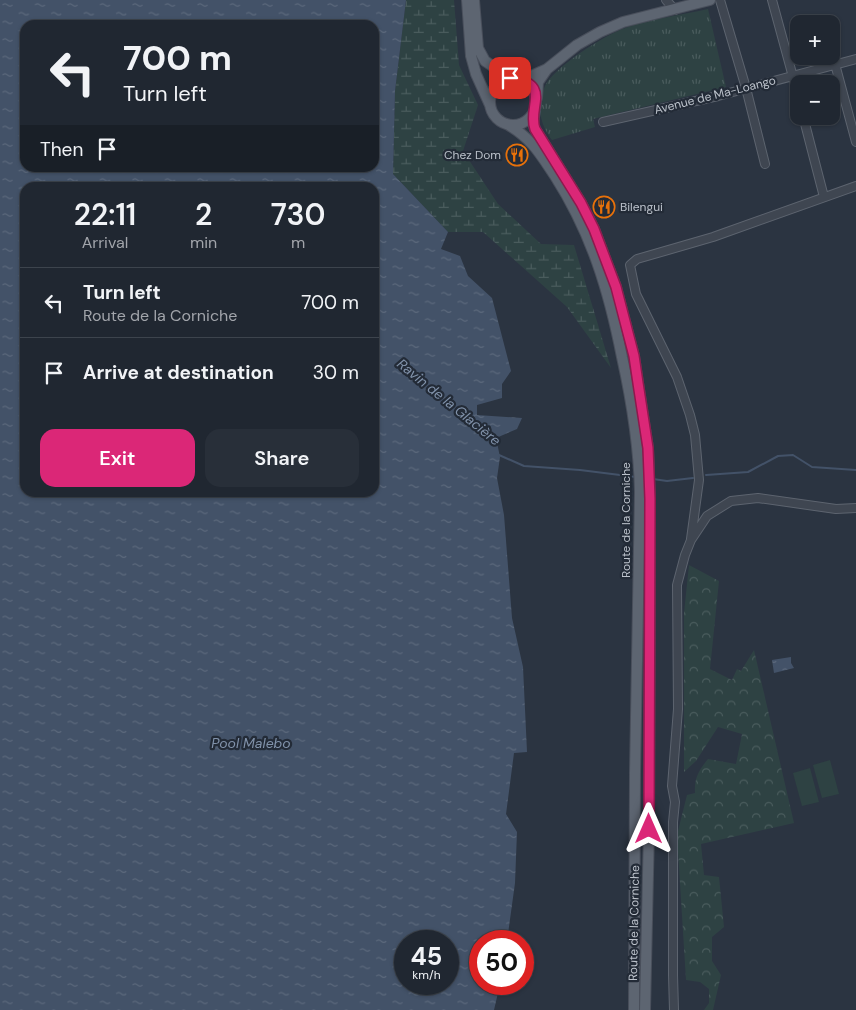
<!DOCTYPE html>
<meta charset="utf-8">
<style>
body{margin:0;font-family:"DM Sans",sans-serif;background:#282f39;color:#f1f3f6;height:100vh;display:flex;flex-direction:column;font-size:19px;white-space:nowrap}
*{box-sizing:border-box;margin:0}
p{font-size:16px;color:#a2a5ab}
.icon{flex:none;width:28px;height:28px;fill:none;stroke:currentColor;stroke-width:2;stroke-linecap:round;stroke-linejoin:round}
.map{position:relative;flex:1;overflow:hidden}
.sheet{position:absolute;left:20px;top:182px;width:359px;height:315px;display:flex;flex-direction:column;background:#202731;border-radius:15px;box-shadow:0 1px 4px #0004,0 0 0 1px #3d444d}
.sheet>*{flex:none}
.banner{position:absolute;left:20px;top:20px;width:359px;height:152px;border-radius:15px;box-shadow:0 1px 4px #0004,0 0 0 1px #3d444d;background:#202731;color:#f1f3f6;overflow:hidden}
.tools{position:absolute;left:790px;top:15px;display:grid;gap:10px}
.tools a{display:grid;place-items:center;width:50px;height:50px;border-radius:10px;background:#202731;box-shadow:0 1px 4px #0004,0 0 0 1px #3d444d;font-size:25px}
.speed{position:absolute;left:394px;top:930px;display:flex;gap:10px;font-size:25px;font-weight:700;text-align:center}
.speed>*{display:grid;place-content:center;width:65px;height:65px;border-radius:50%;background:#202731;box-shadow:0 1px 4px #0004,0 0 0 1px #3d444d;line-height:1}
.speed small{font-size:12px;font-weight:400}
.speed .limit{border:8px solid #d22;background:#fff;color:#111}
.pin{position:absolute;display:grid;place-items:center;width:42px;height:42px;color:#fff;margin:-21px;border-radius:10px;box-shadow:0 2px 8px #0006}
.me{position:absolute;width:55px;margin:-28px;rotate:0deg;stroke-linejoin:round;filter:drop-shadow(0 0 4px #0008)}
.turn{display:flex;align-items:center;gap:18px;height:105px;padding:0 20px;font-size:22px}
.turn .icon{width:65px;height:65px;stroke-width:2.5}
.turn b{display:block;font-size:35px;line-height:42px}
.then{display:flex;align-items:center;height:48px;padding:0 20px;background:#0003;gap:10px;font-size:19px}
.eta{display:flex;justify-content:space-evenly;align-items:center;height:85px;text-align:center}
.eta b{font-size:30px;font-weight:600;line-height:35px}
.button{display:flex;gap:10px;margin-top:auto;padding:10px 20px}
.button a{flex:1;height:58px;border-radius:15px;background:#db2777;color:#fff;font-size:20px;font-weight:600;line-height:58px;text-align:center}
.button a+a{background:#282f39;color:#f1f3f6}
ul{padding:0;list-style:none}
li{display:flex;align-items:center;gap:15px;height:70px;padding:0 20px;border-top:1px solid #3d444d}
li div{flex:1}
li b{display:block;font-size:19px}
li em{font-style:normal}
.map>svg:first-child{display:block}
.grass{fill:url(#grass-tufts)}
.forest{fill:url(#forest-crowns)}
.wetland{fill:url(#wetland-marsh)}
.pitch{fill:#2e4243}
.water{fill:url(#water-ripples);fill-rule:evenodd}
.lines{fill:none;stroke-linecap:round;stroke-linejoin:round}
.stream{stroke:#435268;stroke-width:2}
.minor-casing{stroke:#5d646f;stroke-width:10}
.major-casing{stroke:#494f5b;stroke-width:12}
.minor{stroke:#3f4651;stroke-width:8}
.major{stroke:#5d6571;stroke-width:10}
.route-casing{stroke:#8e194d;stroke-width:12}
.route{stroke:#db2777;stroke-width:9}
.labels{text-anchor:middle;stroke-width:4.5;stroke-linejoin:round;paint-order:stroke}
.street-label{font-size:12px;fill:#bcc2cb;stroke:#232b37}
.poi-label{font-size:12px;fill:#bcc2cb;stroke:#232b37;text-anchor:end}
.water-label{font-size:14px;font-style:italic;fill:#8192aa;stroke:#232b37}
</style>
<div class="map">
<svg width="856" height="1010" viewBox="0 0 856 1010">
<defs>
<pattern id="grass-tufts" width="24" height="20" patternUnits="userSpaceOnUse" patternTransform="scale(1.25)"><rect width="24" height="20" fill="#2e4243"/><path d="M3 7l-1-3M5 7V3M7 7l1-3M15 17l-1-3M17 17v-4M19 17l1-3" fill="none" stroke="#4a5c5d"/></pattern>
<pattern id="forest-crowns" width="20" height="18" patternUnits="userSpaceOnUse" patternTransform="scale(1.25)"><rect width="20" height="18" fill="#2e4243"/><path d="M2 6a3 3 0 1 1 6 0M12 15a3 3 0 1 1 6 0" fill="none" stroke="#4a5c5d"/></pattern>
<pattern id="wetland-marsh" width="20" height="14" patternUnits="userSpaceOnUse" patternTransform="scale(1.25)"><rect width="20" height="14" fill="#2e4243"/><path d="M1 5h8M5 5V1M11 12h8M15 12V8" fill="none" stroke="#4a5c5d"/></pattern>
<pattern id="water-ripples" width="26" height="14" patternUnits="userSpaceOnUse" patternTransform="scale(1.25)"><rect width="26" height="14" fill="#435268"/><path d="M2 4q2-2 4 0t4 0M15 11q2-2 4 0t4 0" fill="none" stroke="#5c697c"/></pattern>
</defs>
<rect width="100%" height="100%" fill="#2b3441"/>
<path class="grass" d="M708,9l18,78 -133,32 2,8 -43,13c-12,-16 -16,-34 -7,-54 9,-19 60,-51 80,-58 25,-9 56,-13 83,-19z"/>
<path class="forest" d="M689,565l30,16 -9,88 22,11 5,-11 4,2 13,-21 40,173 -93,21 3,31 15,2 5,50 -12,10v24l9,14 -8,35h-9l5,-7v-14l-9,-7 -14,-2 -9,-145 10,-40 8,-2c-1,-15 4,-23 13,-34l28,5 6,-30 -24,-7 -22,34 -12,11v-159z"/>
<path class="wetland" d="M406,0h48l5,65 19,40 -15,46 35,53 43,40 33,1 37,123 -44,-61 -84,-75h-35l-55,-58 2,-83z"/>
<path class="pitch" d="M830,760l9,34 -17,4 -9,-33z
M810,768l9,34 -17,4 -9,-33z"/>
<path class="water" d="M0,0h406l-11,91 -2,83 55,58 -7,17 19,7 8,20 24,22 19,73 -9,13v14l-25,7v10l45,3 -5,11 -21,9 4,19 -3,21 7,37 8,103 11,49 4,85 -13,1 -8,61 11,18 -2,51 -8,58h-27v43h20l-6,26h-494zM25,25h349v143h-349zM25,188h349v304h-349zM405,941h43v43h-43z
M791,657v6l3,5 -20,5 -2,-13z"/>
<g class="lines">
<path class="stream" d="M499,455l25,11 56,4 56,7
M706,475l42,-3 30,-16 15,-1 19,12 44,3
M653,479l14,2 26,-3"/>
<g class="minor-casing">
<path id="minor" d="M666,0l9,10
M720,0l26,88 19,76
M772,0l27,99
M835,64l21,78
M803,116l21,81
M603,122l115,-26 138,-37
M691,539l8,-59 -4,-45 -5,-20 -13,-38 -41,-83 -6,-29 7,-6 76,-22 143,-51
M674,1010l-1,-35v-153l2,-20 -3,-16 6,-77 -1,-124 8,-30 6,-15 16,-24 24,-15 27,-3 78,11 20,-1"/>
</g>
<g class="major-casing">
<path id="major" d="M467,0l4,56 5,18 14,31
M474,0l4,48 7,13 25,17
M490 102a23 23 0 1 1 46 0a23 23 0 1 1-46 0Z
M522,80l25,-11 30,-24 23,-13 23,-10 87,-22
M537,98l1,-16 9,-13
M535,111l-2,12 2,6 46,74 13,26 22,58 18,69 4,27 10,65 2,51 -1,330 -4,181
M507,124c25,15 32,28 48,52 37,58 54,115 67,181 10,45 17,89 18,135l-5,281 -1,237"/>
</g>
<use href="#minor" class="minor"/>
<use href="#major" class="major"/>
</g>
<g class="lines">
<g class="route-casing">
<path id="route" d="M510,78c43,6 17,29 25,51l46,74 13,26 22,58 18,69 4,27 10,65 2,51 -1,330"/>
</g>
<use href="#route" class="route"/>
</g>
<defs>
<g id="restaurant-ring" transform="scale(1.125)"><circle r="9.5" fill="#232b37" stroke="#e8710a" stroke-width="1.5"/><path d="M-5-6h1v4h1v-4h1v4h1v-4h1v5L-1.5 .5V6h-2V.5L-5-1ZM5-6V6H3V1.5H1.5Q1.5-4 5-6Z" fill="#e8710a"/></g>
</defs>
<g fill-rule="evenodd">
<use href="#restaurant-ring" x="517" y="155"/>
<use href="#restaurant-ring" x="604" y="207"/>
</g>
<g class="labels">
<g class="street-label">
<text transform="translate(715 95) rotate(-14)" y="4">Avenue de Ma-Loango</text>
<text transform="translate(626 520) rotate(-90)" y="4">Route de la Corniche</text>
<text transform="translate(634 923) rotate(-89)" y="4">Route de la Corniche</text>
</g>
<g class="poi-label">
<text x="501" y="159">Chez Dom</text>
<text x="620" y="211" text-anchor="start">Bilengui</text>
</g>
<g class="water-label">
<text transform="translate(449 402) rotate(39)" y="5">Ravin de la Glacière</text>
<text x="251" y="748">Pool Malebo</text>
</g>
</g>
</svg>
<div class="tools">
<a>+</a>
<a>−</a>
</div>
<div class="speed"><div>45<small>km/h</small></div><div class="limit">50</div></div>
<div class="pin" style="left:510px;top:78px;background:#d93025"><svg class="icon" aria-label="arrive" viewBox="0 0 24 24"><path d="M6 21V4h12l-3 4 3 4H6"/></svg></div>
<svg class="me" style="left:649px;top:829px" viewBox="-20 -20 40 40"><path d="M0-17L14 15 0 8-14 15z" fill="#db2777" stroke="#fff" stroke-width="4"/></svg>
<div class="banner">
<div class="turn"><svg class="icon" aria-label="left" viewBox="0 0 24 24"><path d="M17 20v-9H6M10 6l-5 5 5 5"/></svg><div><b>700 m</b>Turn left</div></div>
<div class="then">Then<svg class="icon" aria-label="arrive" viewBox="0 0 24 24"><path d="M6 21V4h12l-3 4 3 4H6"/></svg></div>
</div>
<section class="sheet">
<div class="eta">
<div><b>22:11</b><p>Arrival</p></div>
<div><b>2</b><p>min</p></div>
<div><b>730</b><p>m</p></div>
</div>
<ul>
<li><svg class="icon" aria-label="left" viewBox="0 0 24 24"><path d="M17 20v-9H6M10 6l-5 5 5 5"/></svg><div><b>Turn left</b><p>Route de la Corniche</p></div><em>700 m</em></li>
<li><svg class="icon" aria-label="arrive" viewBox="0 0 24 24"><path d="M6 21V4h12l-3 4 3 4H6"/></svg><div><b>Arrive at destination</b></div><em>30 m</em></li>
</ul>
<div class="button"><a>Exit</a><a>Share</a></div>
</section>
</div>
